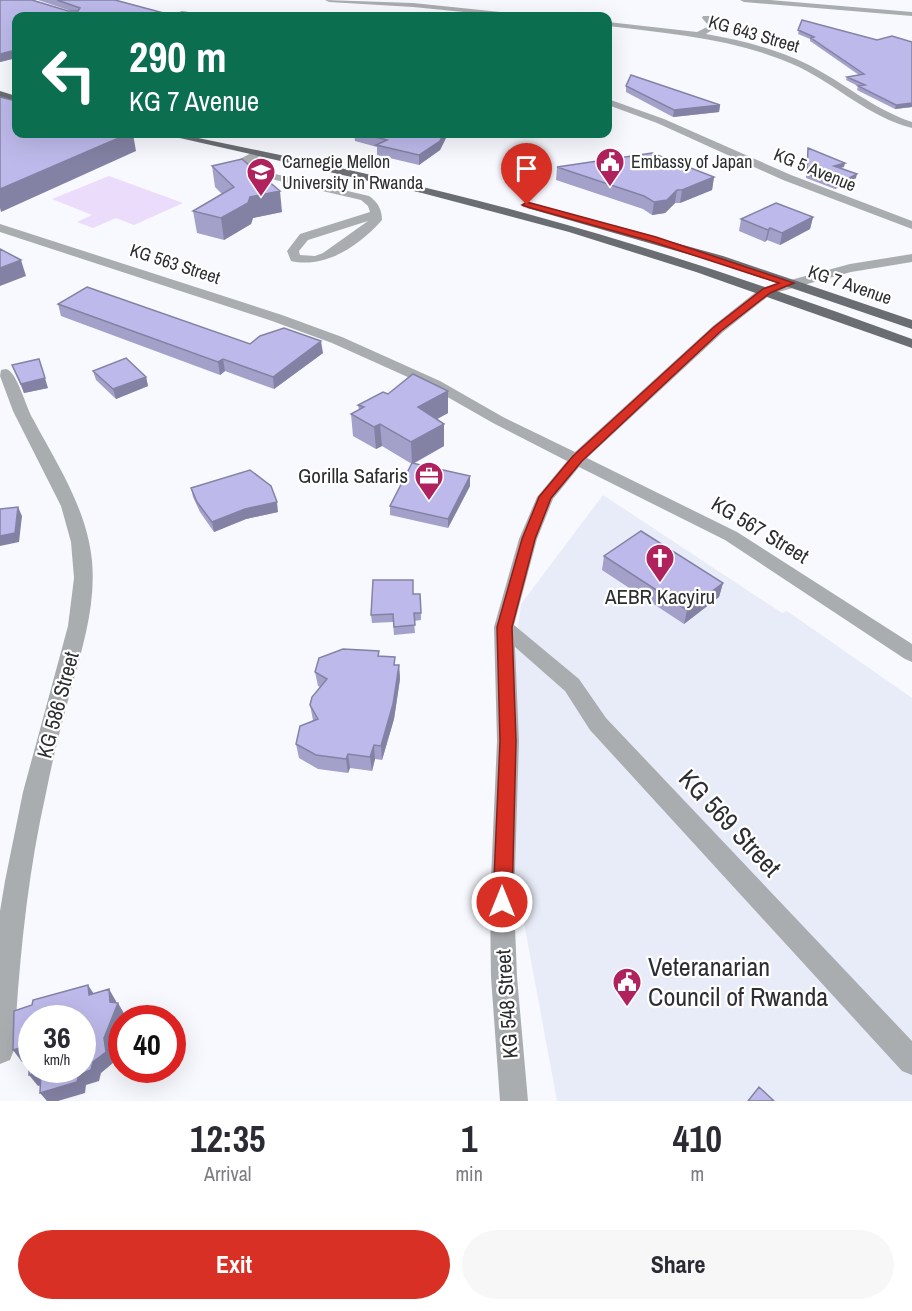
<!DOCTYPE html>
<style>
body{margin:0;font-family:"Archivo Narrow",sans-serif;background:#f7f7f7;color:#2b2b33;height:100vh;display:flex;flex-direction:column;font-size:22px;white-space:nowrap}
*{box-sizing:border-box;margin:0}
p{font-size:20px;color:#7c7c81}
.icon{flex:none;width:33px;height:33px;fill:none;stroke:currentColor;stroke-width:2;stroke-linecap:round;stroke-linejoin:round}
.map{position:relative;height:1101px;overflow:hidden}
.details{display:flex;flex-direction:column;background:#fff;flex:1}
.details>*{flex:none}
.banner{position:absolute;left:12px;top:12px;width:600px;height:126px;border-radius:12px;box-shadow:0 6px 24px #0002;background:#0b6e4f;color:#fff;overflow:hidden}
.speed{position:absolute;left:18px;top:1005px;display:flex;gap:12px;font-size:30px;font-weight:700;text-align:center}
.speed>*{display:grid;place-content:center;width:78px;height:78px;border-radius:50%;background:#fff;box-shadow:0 6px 24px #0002;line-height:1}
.speed small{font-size:15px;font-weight:400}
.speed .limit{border:9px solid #d22;background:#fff;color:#111}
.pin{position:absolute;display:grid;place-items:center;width:51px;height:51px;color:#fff;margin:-62px -26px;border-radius:50% 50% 50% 0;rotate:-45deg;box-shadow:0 0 6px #0007}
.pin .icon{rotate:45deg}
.me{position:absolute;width:66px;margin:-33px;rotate:0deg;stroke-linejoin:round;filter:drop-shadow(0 0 4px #0008)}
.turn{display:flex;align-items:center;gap:21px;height:126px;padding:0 18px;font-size:27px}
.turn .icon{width:78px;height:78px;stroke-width:2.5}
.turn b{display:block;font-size:42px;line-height:51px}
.eta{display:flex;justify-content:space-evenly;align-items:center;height:102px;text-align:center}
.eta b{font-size:36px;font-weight:700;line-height:42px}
.button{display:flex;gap:12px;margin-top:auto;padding:12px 18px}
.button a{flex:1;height:69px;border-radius:36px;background:#d93025;color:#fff;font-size:24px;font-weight:700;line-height:69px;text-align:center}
.button a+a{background:#f7f7f7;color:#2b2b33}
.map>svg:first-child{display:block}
.built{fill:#e8ecf8}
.green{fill:#ebdcfc}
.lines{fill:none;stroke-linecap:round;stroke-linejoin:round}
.minor{fill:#aaadb0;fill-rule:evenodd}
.major{fill:#6a6e73;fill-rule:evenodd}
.wall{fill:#a3a0ca}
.shaded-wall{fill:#8482a4}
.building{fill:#bdbaeb;stroke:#8482a4;stroke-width:1.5;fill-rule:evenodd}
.route{fill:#d93025;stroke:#8d1f18;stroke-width:1.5}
.labels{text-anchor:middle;stroke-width:4.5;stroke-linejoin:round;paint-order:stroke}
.far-street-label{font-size:18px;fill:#2d2e31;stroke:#fff}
.far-poi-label{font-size:18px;fill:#2d2e31;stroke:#fff;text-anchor:start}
.poi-label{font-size:21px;fill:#2d2e31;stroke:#fff;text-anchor:end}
.street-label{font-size:21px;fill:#2d2e31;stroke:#fff}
.near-street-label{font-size:26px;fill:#2d2e31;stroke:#fff}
.near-poi-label{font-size:26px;fill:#2d2e31;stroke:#fff;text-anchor:start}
</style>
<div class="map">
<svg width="912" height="1101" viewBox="0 0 912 1101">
<rect width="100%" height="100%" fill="#f7f9fe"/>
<path class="built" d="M603,495l179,118 5,-2 125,87v403h-355l-52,-281 7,-137 9,-79z"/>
<path class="green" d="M109,176l74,27 -49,22 -18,-7 -23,10 -16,-6 15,-7 -40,-16z"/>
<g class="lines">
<path class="minor" d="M325,0l88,3 108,11 4,2h-21l-91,-9 -84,-5z
M740,0h30l142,12v4l-168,-14z
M703,16h18l4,2 -12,2 5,6 -12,8c35,6 70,15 101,30 36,18 66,45 105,58v6c-43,-11 -74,-42 -113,-61 -60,-28 -126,-33 -191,-41v-4l89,10 12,-6 -7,-8z
M608,99l56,20 127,56 121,46v8l-129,-49 -126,-57 -49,-18z
M257,150l5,3 -1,2 -16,12 124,29c9,6 13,14 13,24 -23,26 -57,49 -91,41l-4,-10 13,-17 70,-22 -2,-6 -7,-6 -124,-29 -3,-5 2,-5zM368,221l-45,32 -8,3 -15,-1 -1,-4 9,-11z
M0,224l282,91 60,22 98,44 63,36 72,35 138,-126 48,-38 89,-24 62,-10v8l-61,10 -80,22 -48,38 -136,126 150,74 175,112v18l-7,-3 -180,-119 -146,-73 -26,32 -16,40 -23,86 65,54 27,39 306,323v34l-10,-4 -312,-341 -25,-39 -50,-44 4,94 -5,161 3,75 11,124h-28l-9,-124 -1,-75 7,-161 -3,-114 25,-88 18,-42 30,-36 -74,-38 -63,-36 -98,-44 -60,-22 -272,-89z
M6,369c11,2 20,39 27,50 24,45 54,90 59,142 4,43 -9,85 -20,125 -10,36 -19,71 -26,107 -19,84 -27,170 -32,257l-4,10 -10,4v-153l5,-30 18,-89 45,-166 6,-48 -3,-36 -10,-36 -48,-95 -13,-35 1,-6z"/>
<path class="major" d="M0,91l16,5v6l-16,-5z
M162,134h17c117,24 234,48 349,80 130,35 257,79 384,125v9l-216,-76 -127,-40 -147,-39z
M531,203l192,53 189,64v9l-197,-67 -188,-54v-4z"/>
</g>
<path class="wall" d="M0,0h32l36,11h3l-33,-11h77l56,15 11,-3 36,4h-202v42l-16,4z
M802,20l110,87 -17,2 -38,-19 1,-4 -12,-6 1,-3 12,-2 -49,-34v-2l-12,-5z
M626,86l94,19 -1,7 -46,5 -47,-25z
M354,134h94l-8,16 -21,15 -42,-10v-8l-22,-6z
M808,148l36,19 -5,1 17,10 -21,11 -29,-11z
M212,166l50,10 20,36 -29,6 -2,6 -27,16 -27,-7 -4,-22 29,-17 -7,-7z
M557,167l157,10 -2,13 -32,13h-5l-10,10 -13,2 -9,-6 -87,-29z
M813,217l-3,12 -30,16 -13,-5 -2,2 -26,-11 2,-12z
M58,304l192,40 73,9 -49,36 -49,-18 -5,4 -159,-59z
M12,365l36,23 -24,5z
M93,371l53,6 2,9 -32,13 -20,-19z
M448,391v22l-11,6 7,27 -31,18 57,22 -22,42 -58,-13v-9l22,-42 -30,-18 -6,3 -23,-13 -2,-22 8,-4 -1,-5 30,-11z
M191,488l87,24 -32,7 -32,13 -14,-20 -7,-15z
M604,556l119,27 -4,14 -35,27 -82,-54z
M414,594l7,19v7l-7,1 1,12 -21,2 -1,-13 -21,1 -1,-8z
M379,656l17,9h3l1,14 -6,40 -12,41 -7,-1 -3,12 -22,-3 -2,5 -30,-4 -19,-11 -3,-14 17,-24 -3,-15 10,-18 -2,-1 -3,-14z"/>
<path class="shaded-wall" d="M16,50v8l-16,4v-8z
M912,103v4l-17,2 1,-4z
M720,105l-1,7 -46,5 1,-7z
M128,134h5l3,17 -135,61 -1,-4v-19z
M443,134h5l-8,16 -21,15v-10z
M845,163l-1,4 -11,3 1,-4z
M261,170l3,21h16l2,21 -29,6 -2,6 -27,16 -3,-22 39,-44z
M857,174l-1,4 -21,11 1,-4z
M714,177l-2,13 -32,13 2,-13z
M677,190l-2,13 -10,10 -13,2 2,-13z
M813,217l-3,12 -30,16 2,-12z
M770,228l-3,12 -2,2 3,-12z
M21,260l5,16 -26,10v-18z
M321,341l2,12 -49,36 -1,-12z
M223,359l2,12 -5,4 -2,-13z
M146,377l2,9 -32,13 -3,-10z
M45,378l3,10 -24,5 -3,-9z
M448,391v22l-29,16 -1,-22z
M380,424l2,22 -6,3 -2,-22z
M444,424v22l-32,18 -1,-22z
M470,476v10l-22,42v-9z
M277,502l1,10 -32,7 -32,13 -2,-10 33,-13z
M18,507l4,9 -3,26 -19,4v-10z
M723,583l-4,14 -35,27 3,-14z
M399,665l1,14 -6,40 -12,41 -1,-14z
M374,745l1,14 -3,12 -2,-14z
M348,754l2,14 -2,5 -2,-14z
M88,985l8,12 -7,-2z
M109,989l7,12v7l2,-5 7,12 -1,3h-2v6l-10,25 1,14 -12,10 -2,8 -13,4 -1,8 -27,8h-11l-7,-8 39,-19 14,-12 11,-24 6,-36z
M30,1045l2,14 -10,3 -9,-12z
M41,1071l8,12 -11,3 -9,-11z"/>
<path class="building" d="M0,0h32l36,11h10l2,-3 -23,-8h58l56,15 11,-3 36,4h-202v34l-16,4z
M802,20l75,20 15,-4 20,6v61l-16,2 -38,-19 7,-1 -18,-8 17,-3 -53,-36 3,-1 -16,-7z
M631,75l89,30 -46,5 -48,-24z
M0,97l16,4v33h112l-128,55z
M363,134h80l-3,7 -21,14 -43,-10 11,-5z
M808,148l37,15 -11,3 23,8 -21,11 -29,-11z
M652,153l62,24 -32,13h-5l-10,10 -13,2 -10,-6 -87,-29z
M242,159l15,13 4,-2 -1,4 20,17 -30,6 -2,6 -27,15 -28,-7 41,-24 -22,-21z
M776,203l37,14 -31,16 -12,-5 -2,2 -27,-11z
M0,249l21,11 -21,8z
M87,287l163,57 10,-8 24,-8 37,13 -48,36 -50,-18 -5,3 -160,-58z
M126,358l20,19 -33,12 -20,-18z
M39,359l6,19 -24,6 -9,-19z
M413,374l35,17 -30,16 26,17 -33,18 -31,-18 -6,3 -23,-13 13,-7 -6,-2 25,-13 5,2z
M412,463l58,13 -22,43 -58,-13z
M250,470l21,16 6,16 -32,7 -33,13 -15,-20 -6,-14z
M18,507l-3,26 -15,3v-27z
M641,531l82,52 -36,27 -83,-54z
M373,580h40v14h7l1,19h-7l1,12 -21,2 -1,-13 -22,1z
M343,649l36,2 -1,5 17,1 -1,8h5l-6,39 -12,42 -7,-1 -4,12 -22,-3 -2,5 -30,-4 -20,-11 4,-18 18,-7 -8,-14 2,-8 15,-18 -12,-7 4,-14z
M88,985l1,10 20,-6 1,13 8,1 -14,35 2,14 -13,10 -2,8 -12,4 -2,8 -37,11 1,-22 -12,4 1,-30 -17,5 1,-39 18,-6 1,-5zM32,1018h50v52h-50z
M759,1087l15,14h-26z"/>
<path class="route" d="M527,202l129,35 138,46 -24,10 -49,38 -139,130 -31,37 -16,41 -23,88 4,114 -4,161 -3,7 -7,2 -6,-2 -3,-7 7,-161 -3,-114 25,-88 17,-42 34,-41 141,-129 49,-38 16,-6 -129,-42 -126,-35 -2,-1z"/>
<defs>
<g id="civic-pin" transform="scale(1.5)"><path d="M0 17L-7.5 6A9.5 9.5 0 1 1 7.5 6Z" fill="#af225d" stroke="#fff"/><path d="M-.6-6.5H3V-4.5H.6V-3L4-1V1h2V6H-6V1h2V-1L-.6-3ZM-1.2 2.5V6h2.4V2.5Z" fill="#fff"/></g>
<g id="university-pin" transform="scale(1.5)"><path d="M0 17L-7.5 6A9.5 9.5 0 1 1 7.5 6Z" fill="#af225d" stroke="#fff"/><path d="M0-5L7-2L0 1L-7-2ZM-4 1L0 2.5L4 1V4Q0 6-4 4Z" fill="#fff"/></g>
<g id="office-pin" transform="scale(1.5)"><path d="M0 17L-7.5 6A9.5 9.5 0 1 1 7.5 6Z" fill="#af225d" stroke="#fff"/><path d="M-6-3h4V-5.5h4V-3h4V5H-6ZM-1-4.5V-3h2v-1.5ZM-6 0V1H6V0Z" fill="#fff"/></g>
<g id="church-pin" transform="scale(1.5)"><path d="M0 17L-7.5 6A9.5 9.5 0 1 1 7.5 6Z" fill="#af225d" stroke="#fff"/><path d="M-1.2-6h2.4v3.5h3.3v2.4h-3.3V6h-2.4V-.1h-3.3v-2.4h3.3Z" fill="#fff"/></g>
</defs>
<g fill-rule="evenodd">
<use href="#civic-pin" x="610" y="162"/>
<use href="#university-pin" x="261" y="172"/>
<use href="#office-pin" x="429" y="476"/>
<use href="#church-pin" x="660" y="558"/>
<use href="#civic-pin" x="627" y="982"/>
</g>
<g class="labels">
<g class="far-street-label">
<text transform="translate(754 34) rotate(16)" y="6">KG 643 Street</text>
<text transform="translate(815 170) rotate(22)" y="6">KG 5 Avenue</text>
<text transform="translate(175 264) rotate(18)" y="6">KG 563 Street</text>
<text transform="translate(850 285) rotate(19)" y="6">KG 7 Avenue</text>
</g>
<g class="far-poi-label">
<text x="282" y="168">Carnegie Mellon<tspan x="282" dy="21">University in Rwanda</tspan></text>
<text x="631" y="168">Embassy of Japan</text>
</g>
<g class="poi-label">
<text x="408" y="483">Gorilla Safaris</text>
<text x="660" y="604" text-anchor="middle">AEBR Kacyiru</text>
</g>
<g class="street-label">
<text transform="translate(760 530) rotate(31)" y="7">KG 567 Street</text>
<text transform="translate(58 705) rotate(-75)" y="7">KG 586 Street</text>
<text transform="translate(507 1004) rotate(-94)" y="7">KG 548 Street</text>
</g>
<g class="near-street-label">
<text transform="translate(730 823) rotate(47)" y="9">KG 569 Street</text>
</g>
<g class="near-poi-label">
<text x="648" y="976">Veteranarian<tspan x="648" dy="30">Council of Rwanda</tspan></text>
</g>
</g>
</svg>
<div class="speed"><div>36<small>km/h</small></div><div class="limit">40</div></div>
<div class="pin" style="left:527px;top:205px;background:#d93025"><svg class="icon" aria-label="arrive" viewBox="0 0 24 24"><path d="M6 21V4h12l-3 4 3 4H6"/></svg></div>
<svg class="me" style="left:502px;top:902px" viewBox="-20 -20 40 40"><circle r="17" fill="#d93025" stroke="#fff" stroke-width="3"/><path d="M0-11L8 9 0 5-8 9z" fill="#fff"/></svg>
<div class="banner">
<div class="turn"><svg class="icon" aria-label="left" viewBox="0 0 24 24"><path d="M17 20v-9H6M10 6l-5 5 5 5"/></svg><div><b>290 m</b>KG 7 Avenue</div></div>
</div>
</div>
<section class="details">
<div class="eta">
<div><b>12:35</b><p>Arrival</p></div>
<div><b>1</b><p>min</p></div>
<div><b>410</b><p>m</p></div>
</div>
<div class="button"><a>Exit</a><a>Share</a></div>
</section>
